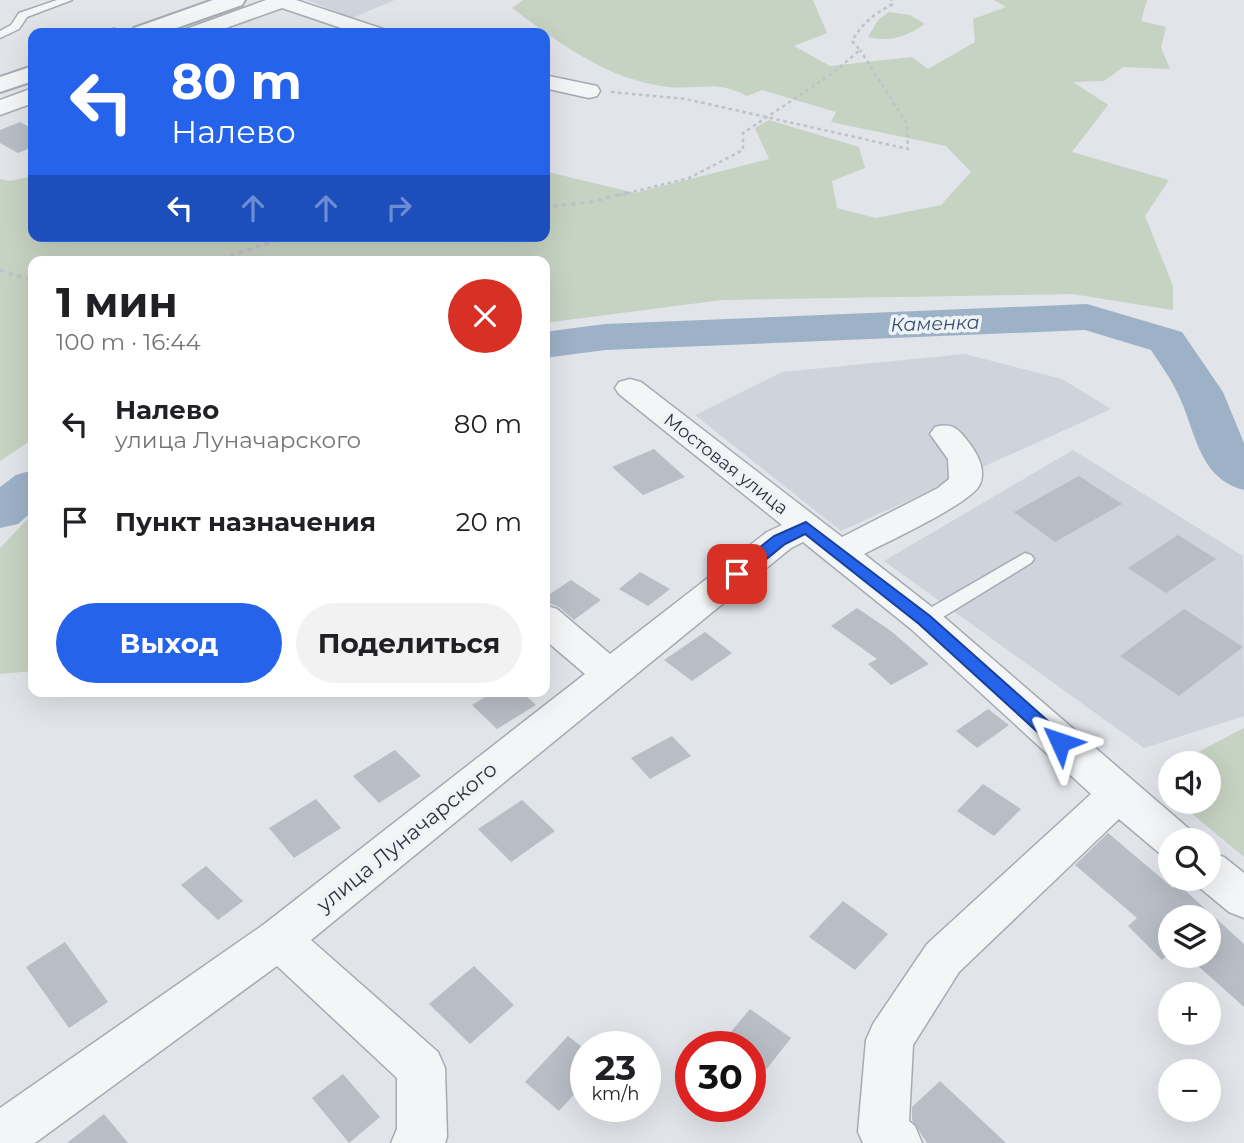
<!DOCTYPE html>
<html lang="ru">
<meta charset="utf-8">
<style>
body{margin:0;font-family:Montserrat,sans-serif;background:#f2f2f2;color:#202124;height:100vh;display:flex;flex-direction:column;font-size:26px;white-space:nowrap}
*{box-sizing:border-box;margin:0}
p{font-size:23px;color:#757577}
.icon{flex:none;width:38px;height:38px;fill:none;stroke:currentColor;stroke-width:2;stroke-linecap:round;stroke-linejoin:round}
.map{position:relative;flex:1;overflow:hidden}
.side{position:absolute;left:28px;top:256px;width:522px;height:441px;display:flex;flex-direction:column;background:#fff;border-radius:14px;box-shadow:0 7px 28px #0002}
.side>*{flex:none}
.top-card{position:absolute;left:28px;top:28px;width:522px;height:214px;border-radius:14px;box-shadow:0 7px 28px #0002;background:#2563eb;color:#fff;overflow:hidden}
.buttons{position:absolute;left:1158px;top:751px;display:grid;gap:14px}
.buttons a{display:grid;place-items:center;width:63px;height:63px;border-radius:50%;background:#fff;box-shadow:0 7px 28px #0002;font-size:35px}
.speed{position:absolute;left:570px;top:1031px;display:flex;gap:14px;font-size:35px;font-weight:700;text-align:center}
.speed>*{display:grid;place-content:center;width:91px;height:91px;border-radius:50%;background:#fff;box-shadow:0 7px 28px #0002;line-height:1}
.speed small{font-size:18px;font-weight:400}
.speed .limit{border:10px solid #d22;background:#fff;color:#111}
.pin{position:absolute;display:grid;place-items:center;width:60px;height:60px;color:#fff;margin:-30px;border-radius:14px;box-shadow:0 4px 10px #0006}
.me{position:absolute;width:77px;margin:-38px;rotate:312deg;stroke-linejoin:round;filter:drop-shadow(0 0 5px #0008)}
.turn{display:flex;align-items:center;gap:24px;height:147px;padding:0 28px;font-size:32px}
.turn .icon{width:91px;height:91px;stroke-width:2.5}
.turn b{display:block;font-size:49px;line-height:60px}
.lanes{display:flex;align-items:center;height:66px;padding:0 28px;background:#0003;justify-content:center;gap:35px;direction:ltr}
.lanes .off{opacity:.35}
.round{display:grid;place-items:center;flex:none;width:74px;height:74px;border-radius:37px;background:#f2f2f2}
.headline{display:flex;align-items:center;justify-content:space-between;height:119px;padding:0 28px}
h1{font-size:42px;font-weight:700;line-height:52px}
.primary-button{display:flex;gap:14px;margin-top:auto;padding:14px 28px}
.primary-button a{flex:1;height:80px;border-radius:42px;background:#2563eb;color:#fff;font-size:28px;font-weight:700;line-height:80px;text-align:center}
.primary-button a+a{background:#f2f2f2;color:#202124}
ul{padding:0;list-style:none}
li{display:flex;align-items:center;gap:21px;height:98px;padding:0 28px}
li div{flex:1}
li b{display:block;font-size:26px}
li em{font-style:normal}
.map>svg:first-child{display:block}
.built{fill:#cfd3db}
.green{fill:#c6d2c2}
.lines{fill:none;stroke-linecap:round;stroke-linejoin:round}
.river{fill:#9db1c7;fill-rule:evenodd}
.building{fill:#b8bdc6}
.service-casing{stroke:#a6abb3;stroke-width:3}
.minor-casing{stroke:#a6abb3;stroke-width:3}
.tertiary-casing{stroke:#a6abb3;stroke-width:4}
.path-far1{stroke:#bfc2c7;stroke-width:2.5;stroke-dasharray:3.5 3.5;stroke-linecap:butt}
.path{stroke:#bfc2c7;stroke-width:3.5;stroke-dasharray:4.5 4.5;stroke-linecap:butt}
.service{fill:#f3f5f7;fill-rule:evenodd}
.minor{fill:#f3f5f7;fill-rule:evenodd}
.tertiary{fill:#f3f5f7;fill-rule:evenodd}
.route{fill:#2563eb;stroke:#184099;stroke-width:2}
.labels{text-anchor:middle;stroke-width:7;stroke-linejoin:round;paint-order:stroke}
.street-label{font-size:18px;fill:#2a3240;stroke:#f0f3f6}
.water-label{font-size:19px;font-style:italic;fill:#365072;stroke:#f0f3f6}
.near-street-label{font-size:21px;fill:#2a3240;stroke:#f0f3f6}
</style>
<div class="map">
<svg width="1244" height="1143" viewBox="0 0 1244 1143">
<rect width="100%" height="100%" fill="#e1e4e9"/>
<path class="built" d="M307,0h88l-43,18z
M965,354l97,25 49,30 -270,122 -146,-116 87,-43z
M1073,450l170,106 1,160 -100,32 -260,-187z"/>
<path class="green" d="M523,0h290l14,33 -33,13 36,20 82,-9 16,12 47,-27 -2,-23 33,-12 -12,-7h153l-6,21 25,6 -5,20 9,22 -47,-2 -19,14 -31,1 35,23 -36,47 97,28 -24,36 28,70v24l-101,-16 -350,6 -178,23v-62h-511v178l-33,22v-282l10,2 23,-5v60h511v-65l91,22 134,-34 -14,-31 14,-8 90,27 6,21 -33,13 5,27 39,10 65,-13 30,-33 -25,-26 -115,-24 5,-10 -74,-22 -15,6c-31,-17 -47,-6 -79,-9 -60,-7 -109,-44 -156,-79z
M889,12l21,3 15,9c-19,13 -35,18 -57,13l10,-17z
M33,513v158l-33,3v-126z
M1244,728v129l-66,-55h31v-39h-32z"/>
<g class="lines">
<path class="river" d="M1087,304l95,28 41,60 21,51v47c-47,-12 -48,-61 -67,-98 -7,-15 -17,-28 -26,-42l-66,-20 -480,20 -61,8v-26l61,-8z
M33,470v41l-15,13 -18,4v-41l16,-12z"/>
</g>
<path class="building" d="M20,122l13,7v18l-15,6 -18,-10v-13z
M654,449l31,28 -42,18 -31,-28z
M1079,476l43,28 -67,38 -41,-30z
M1178,535l38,24 -50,34 -38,-25z
M640,572l30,17 -22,17 -29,-17z
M571,580l30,20 -27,20 -15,-13 -15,-6v-3z
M857,608l34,23 38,33 -38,21 -23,-21 9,-5 -46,-33z
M1184,609l59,38 -64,49 -59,-40z
M705,632l27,21 -40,28 -28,-21z
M495,691h26l15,14 -39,24 -25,-24z
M988,709l21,16 -32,23 -21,-17z
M672,736l19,20 -41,23 -19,-21z
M395,750l26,26 -42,27 -26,-27z
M983,784l38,25 -27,27 -37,-25z
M316,799l25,29 -47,30 -25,-30z
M522,800l33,31 -44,31 -33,-33z
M1108,833l65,55 5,-4 66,60v63l-57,-51h22v-39h-38v35l-9,8 -34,-34 9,-8 -62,-53z
M206,866l37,35 -25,19 -37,-35z
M843,901l45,33 -33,36 -46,-33z
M65,942l43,60 -39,26 -43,-61z
M474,966l40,39 -44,39 -41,-40z
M750,1009l41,29 -40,51v-43h-32z
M568,1036l18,14v31l-27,30 -34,-29z
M343,1074l37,43 -31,26 -37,-45z
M940,1081l66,62h-79l-15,-23v-13z
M104,1114l24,29h-61z"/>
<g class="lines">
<g class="service-casing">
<path id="service" d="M57,0h15l-45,17 -8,12 -19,9v-7l11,-6 8,-12z
M1025,553l6,2 3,4 -3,4 -101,62h-12l-3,-5 3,-5z"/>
</g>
<g class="minor-casing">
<path id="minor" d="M266,0h30l87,29 3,4h-30l-74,-25 -70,25h-29l3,-4z
M544,75l53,11 3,5 -3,5 -8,2 -45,-10z
M33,88v15l-33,12v-15z
M630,379l11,3 201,155 96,-49 11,-9 -1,-20 -18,-25 5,-7c19,-5 24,3 35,17 8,11 16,26 10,40 -6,18 -95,59 -116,70l73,57 251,217 6,12h-23v17l-13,-5 -39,-33 -160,153 -46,73 -4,76 6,5 7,17h-59l-5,-11 8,-92 7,-16 54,-80 164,-150 -180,-165 -108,-87 -12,6 -480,392 127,112 7,16 2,69 -2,6h-54l6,-14v-51l-120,-112 -242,177h-35v-35l263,-183 322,-251 -41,-35v-34l13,4 53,45 157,-122 15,-7 -163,-131 -4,-6 4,-6z
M1209,852l15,5 20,16v45l-15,-6 -35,-29 -2,-5h17z"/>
</g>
<g class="tertiary-casing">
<path id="tertiary" d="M213,0h32l-3,5 -80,28h-31l3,-5z
M33,66v15l-33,11v-15z"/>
</g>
<path class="path-far1" d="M99,33l19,-6
M611,92l75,7 222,50 -1,-25 -47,-74
M620,195l69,-17 54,-28v-17l90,-60 27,-23 -8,-9c11,-19 22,-27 41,-37l-2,-4"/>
<path class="path" d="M544,207l46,-5 37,-9
M213,261l78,-25
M0,270l33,11"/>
<use href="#service" class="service"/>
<use href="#minor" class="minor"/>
<use href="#tertiary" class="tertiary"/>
</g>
<path class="route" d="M806,522l124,94 136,121 3,5 -3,5h-12l-135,-123 -114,-90 -20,10 -42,34h-12l-2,-4 2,-4 43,-34z"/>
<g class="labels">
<g class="street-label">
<text transform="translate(726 464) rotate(38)" y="6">Мостовая улица</text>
</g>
<g class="water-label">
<text transform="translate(935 323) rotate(-2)" y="7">Каменка</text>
</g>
<g class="near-street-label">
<text transform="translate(407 837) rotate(-39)" y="7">улица Луначарского</text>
</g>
</g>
</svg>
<div class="buttons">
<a><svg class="icon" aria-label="sound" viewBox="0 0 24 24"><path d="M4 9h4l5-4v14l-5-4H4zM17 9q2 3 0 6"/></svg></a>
<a><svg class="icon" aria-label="search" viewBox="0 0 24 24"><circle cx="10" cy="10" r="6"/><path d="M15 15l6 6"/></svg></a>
<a><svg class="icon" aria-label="layers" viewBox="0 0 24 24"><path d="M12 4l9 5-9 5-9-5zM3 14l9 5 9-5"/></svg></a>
<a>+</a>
<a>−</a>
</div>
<div class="speed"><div>23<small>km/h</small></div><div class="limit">30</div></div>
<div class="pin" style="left:737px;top:574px;background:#d93025"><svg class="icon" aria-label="arrive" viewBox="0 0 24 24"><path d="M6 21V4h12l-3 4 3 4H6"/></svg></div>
<svg class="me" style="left:1060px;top:742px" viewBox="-20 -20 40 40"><path d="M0-17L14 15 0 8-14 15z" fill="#2563eb" stroke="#fff" stroke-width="4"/></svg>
<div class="top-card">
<div class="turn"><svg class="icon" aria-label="left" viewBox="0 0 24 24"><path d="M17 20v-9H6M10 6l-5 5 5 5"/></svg><div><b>80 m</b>Налево</div></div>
<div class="lanes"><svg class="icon" aria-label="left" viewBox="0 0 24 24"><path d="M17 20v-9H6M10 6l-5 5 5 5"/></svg><svg class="icon off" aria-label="ahead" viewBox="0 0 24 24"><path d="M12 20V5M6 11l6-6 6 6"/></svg><svg class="icon off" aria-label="ahead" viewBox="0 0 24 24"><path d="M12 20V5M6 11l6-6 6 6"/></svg><svg class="icon off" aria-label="right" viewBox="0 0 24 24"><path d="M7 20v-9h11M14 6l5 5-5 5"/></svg></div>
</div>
<section class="side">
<div class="headline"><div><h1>1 мин</h1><p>100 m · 16:44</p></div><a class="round" style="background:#d93025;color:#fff"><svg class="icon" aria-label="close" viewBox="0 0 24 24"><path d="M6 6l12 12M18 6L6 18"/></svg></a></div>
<ul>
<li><svg class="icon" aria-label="left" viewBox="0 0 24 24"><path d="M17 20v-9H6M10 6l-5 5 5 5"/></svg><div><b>Налево</b><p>улица Луначарского</p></div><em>80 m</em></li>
<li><svg class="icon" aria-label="arrive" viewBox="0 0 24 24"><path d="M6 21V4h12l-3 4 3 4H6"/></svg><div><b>Пункт назначения</b></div><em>20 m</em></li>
</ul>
<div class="primary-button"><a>Выход</a><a>Поделиться</a></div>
</section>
</div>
